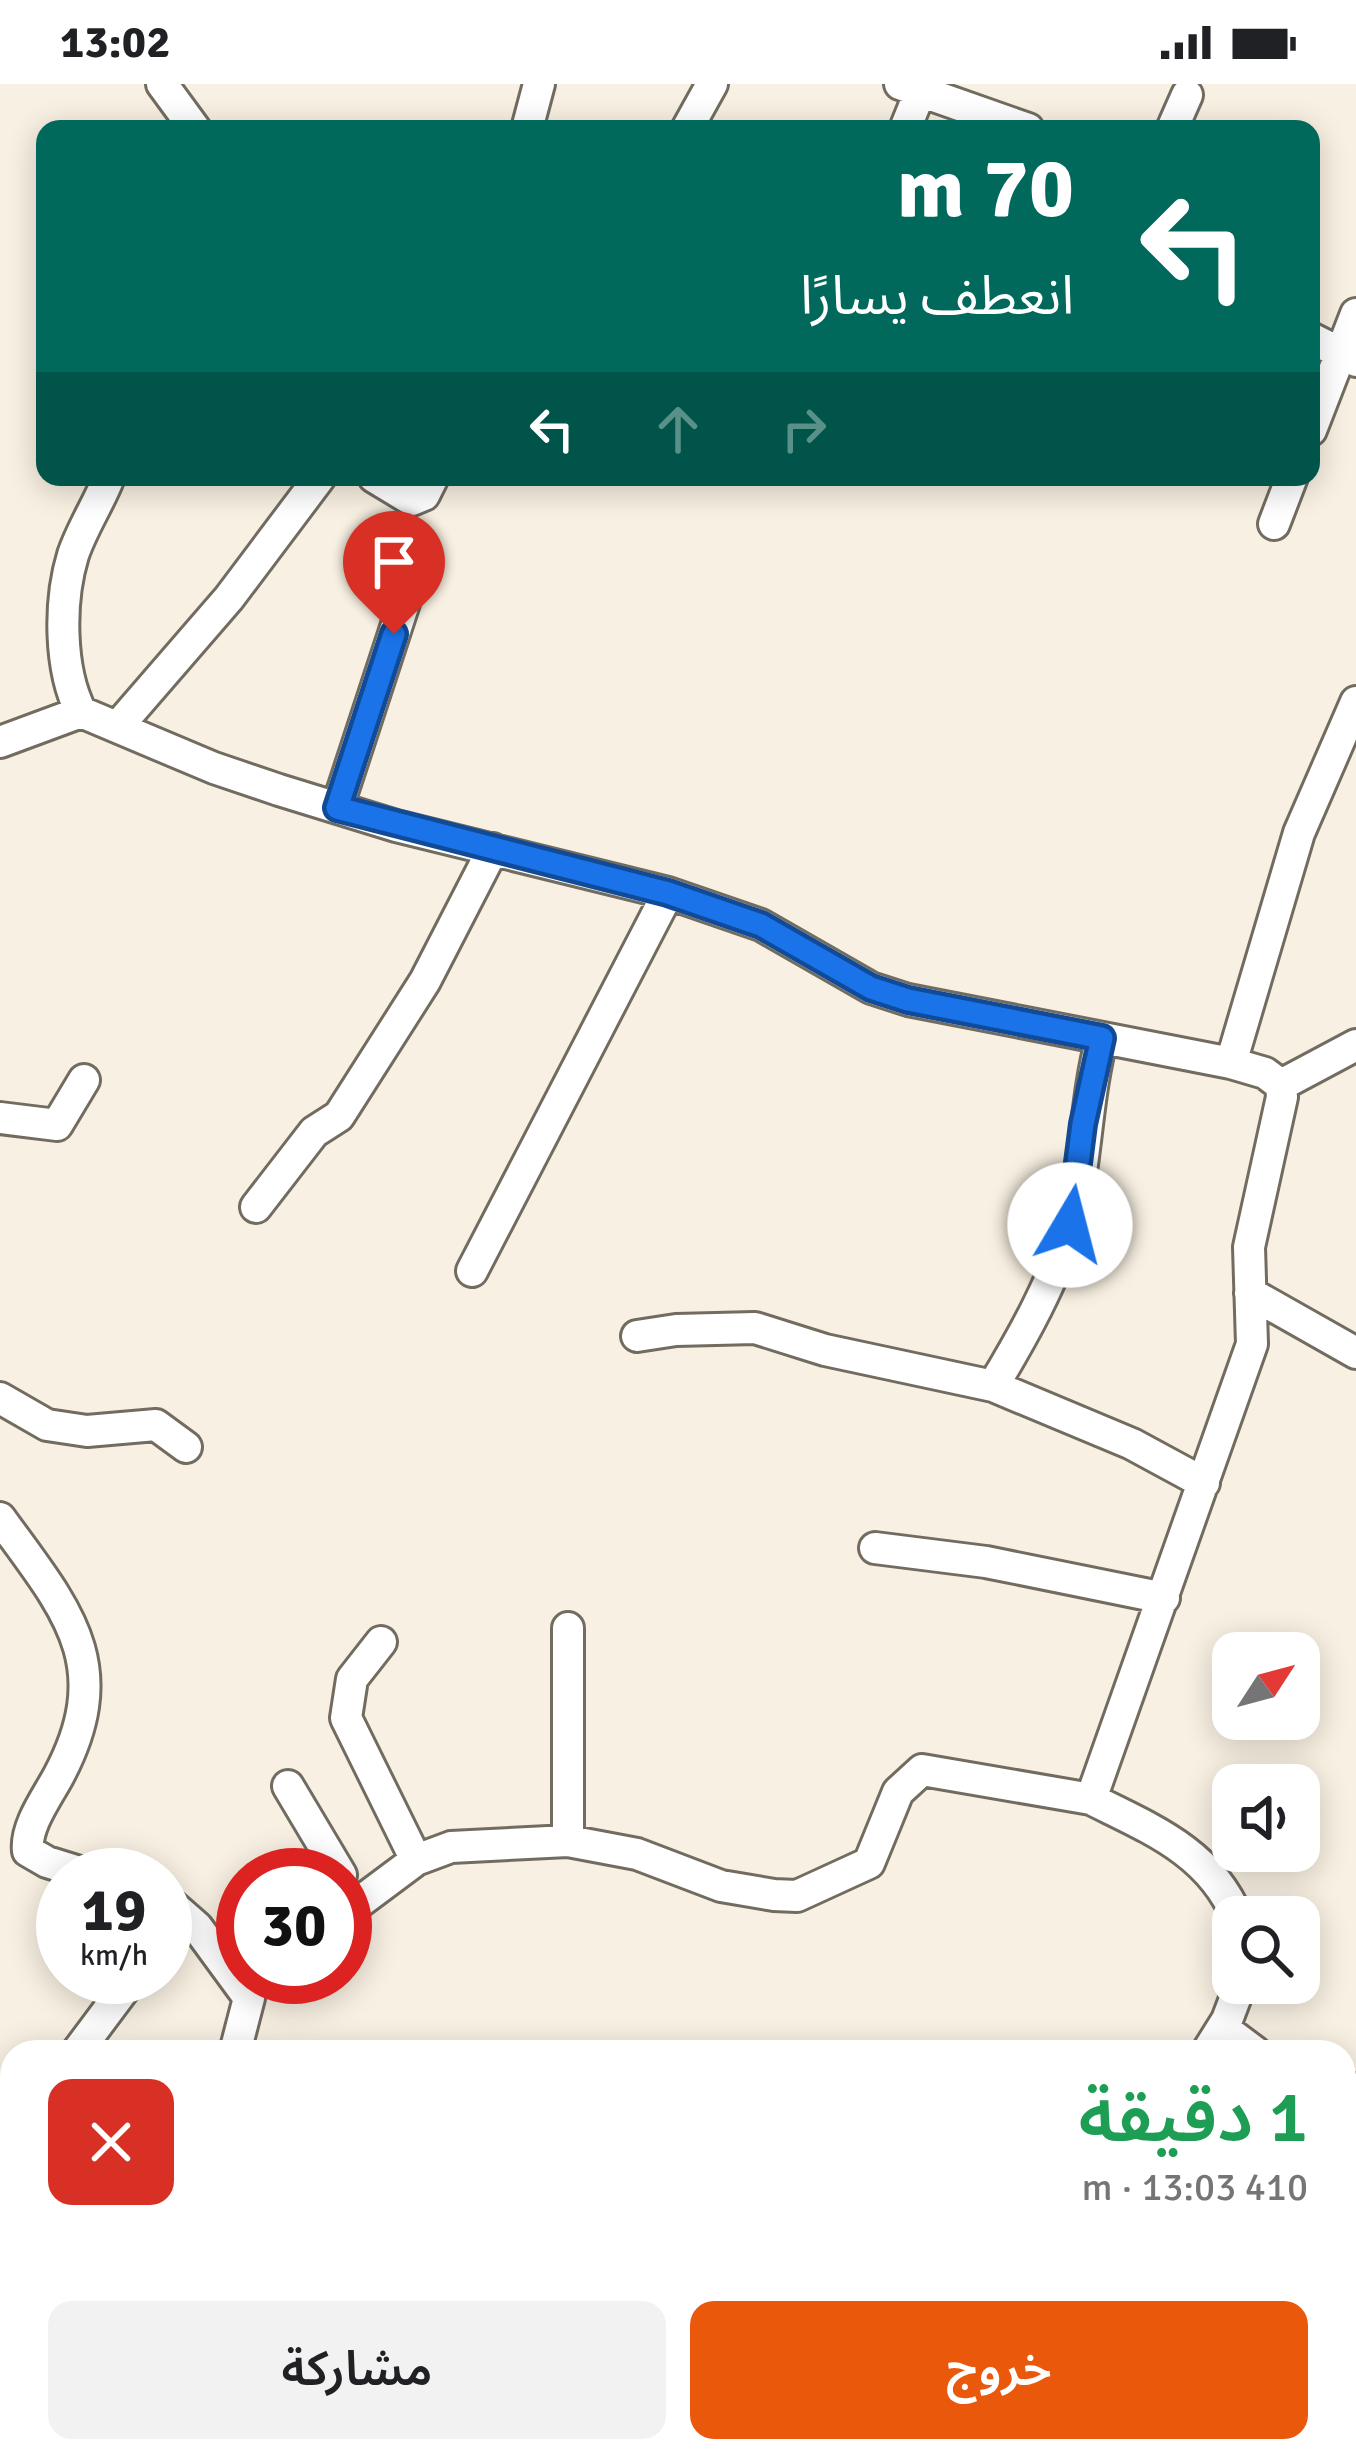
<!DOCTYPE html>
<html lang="ar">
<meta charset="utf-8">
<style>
body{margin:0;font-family:Signika,"Noto Sans Arabic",sans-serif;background:#f2f2f2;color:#202124;direction:rtl;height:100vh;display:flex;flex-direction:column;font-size:45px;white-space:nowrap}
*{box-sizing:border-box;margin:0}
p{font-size:39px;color:#757577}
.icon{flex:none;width:66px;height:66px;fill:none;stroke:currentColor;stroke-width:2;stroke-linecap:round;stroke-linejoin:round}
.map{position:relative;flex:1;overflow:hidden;direction:ltr}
.panel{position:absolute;left:0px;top:1956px;width:1356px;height:423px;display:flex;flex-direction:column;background:#fff;border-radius:36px 36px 0 0;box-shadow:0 6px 30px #0003;direction:rtl}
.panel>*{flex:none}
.guide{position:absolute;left:36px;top:36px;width:1284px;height:366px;border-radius:24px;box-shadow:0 6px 30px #0003;direction:rtl;background:#00695c;color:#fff;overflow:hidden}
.needle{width:78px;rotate:54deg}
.fabs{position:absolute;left:1212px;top:1548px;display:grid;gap:24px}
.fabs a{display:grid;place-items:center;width:108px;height:108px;border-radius:24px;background:#fff;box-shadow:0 6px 30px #0003;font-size:60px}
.speed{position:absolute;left:36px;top:1764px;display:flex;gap:24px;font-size:60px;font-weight:700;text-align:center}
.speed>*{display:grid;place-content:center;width:156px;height:156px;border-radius:50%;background:#fff;box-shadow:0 6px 30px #0003;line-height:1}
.speed small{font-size:30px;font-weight:400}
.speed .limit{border:18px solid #d22;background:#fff;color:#111}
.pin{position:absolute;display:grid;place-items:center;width:102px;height:102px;color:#fff;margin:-123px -51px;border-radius:50% 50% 50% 0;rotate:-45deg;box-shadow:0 0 12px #0007}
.pin .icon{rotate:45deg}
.me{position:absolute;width:132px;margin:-66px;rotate:8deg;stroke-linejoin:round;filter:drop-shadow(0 0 9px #0008)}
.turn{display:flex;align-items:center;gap:42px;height:252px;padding:0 48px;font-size:54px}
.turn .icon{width:156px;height:156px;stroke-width:2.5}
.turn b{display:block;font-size:84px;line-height:102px}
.lanes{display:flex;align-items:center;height:114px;padding:0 48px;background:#0003;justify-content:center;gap:60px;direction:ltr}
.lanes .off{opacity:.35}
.round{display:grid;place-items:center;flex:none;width:126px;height:126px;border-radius:24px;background:#f2f2f2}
.headline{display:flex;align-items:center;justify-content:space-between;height:204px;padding:0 48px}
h1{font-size:72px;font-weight:600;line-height:90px;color:#1e9e55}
.primary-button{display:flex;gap:24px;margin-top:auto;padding:24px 48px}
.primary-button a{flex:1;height:138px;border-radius:24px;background:#ea580c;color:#fff;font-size:48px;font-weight:600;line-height:138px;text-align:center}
.primary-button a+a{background:#f2f2f2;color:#202124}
.status{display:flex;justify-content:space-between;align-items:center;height:84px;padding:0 60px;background:#fff;direction:ltr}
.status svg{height:33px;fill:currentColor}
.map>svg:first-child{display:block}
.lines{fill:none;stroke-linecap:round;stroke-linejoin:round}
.minor-casing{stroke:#726c60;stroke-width:36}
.minor{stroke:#fff;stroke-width:30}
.route-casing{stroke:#114b97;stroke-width:30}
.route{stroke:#1a73e8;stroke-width:21}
</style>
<div class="status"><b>13:02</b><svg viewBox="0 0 49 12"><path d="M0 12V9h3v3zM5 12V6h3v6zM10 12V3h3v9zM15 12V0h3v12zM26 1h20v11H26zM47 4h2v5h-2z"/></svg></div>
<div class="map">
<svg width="1356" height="2377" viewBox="0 0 1356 2377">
<rect width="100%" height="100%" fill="#f8f0e2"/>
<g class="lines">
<g class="minor-casing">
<path id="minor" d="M162,0l33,45
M900,0l128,45
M527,45l12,-45
M687,45l25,-45
M905,45l15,-37
M1172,45l15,-34
M1311,254l45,23
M1311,346l45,-116
M374,393l38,23 12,-5 9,-18
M1274,440l18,-47
M81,628c-22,-43 -22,-111 -8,-157 9,-27 26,-52 36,-78
M120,640l109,-126 91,-121
M0,658l81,-30 133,56 65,22 117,36 272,67 93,32 110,63 37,12 323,63 68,-230 57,-131
M337,724l71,-217
M1231,979l34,10 16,12 1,12 -33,150 3,97 -161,455c60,30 119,53 146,118
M1281,1001l75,-40
M0,1034l57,7 27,-45
M256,1123l58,-75 25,-16 86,-135 68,-132
M472,1187l196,-378
M1250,1209l106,60
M637,1252l39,-6 79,-2 70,22 168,36c29,-48 60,-103 76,-157 18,-61 16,-129 33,-191
M993,1302l139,58 72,39
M0,1314l47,27 40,6 69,-6 30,22
M0,1434c65,90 118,145 59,257 -11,21 -34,51 -31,76l19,11 42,13
M875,1464l111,14 178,36
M381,1558l-29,37 -6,39 70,142
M288,1702l53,89
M568,1757v-213
M165,1815l32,28 52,71 -14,54
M345,1829l71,-53 35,-13 117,-6 69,13 84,32 53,9 23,1 72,-33 29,-71 24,-22 169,29
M1223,1944l32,24
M77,1968l56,-75
M1207,1968l20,-32 14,-37
M1344,2004l12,1
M0,2059l12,-14
M1344,2215l12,-20
M1344,2247l12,22
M0,2299l12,6
M1344,2329l12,-26
M421,2367l4,10
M1046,2367l10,10
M208,2368v-1
M103,2377l6,-10
M297,2377l9,-10
M822,2377l3,-10
M1322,2377l4,-10"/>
</g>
<use href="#minor" class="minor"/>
</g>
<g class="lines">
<g class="route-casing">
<path id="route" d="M394,550l-57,174 331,85 93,32 110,63 37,12 194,38 -19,86 -13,101"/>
</g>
<use href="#route" class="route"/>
</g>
</svg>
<div class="fabs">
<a><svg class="needle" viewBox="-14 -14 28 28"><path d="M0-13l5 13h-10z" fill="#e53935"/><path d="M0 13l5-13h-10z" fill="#757577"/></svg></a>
<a><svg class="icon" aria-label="sound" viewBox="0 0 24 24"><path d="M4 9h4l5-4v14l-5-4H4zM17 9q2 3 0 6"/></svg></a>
<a><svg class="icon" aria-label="search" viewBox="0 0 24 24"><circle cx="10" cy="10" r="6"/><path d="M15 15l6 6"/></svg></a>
</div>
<div class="speed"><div>19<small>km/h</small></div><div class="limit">30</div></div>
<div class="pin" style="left:394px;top:550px;background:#d93025"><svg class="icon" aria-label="arrive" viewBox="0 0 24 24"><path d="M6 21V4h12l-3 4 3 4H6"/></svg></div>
<svg class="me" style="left:1070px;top:1141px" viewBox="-20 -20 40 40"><circle r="19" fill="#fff"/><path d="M0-13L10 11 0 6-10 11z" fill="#1a73e8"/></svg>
<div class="guide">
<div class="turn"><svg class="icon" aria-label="left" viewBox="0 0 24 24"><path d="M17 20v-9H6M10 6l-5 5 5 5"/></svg><div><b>70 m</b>انعطف يسارًا</div></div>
<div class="lanes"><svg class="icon" aria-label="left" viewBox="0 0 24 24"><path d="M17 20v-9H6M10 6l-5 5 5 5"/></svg><svg class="icon off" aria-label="ahead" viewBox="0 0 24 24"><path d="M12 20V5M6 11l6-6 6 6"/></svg><svg class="icon off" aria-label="right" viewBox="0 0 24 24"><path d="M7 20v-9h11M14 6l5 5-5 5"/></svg></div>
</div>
<section class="panel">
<div class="headline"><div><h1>1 دقيقة</h1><p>410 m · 13:03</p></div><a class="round" style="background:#d93025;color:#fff"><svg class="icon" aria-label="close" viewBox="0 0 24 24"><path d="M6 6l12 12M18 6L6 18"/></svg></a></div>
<div class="primary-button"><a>خروج</a><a>مشاركة</a></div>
</section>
</div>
